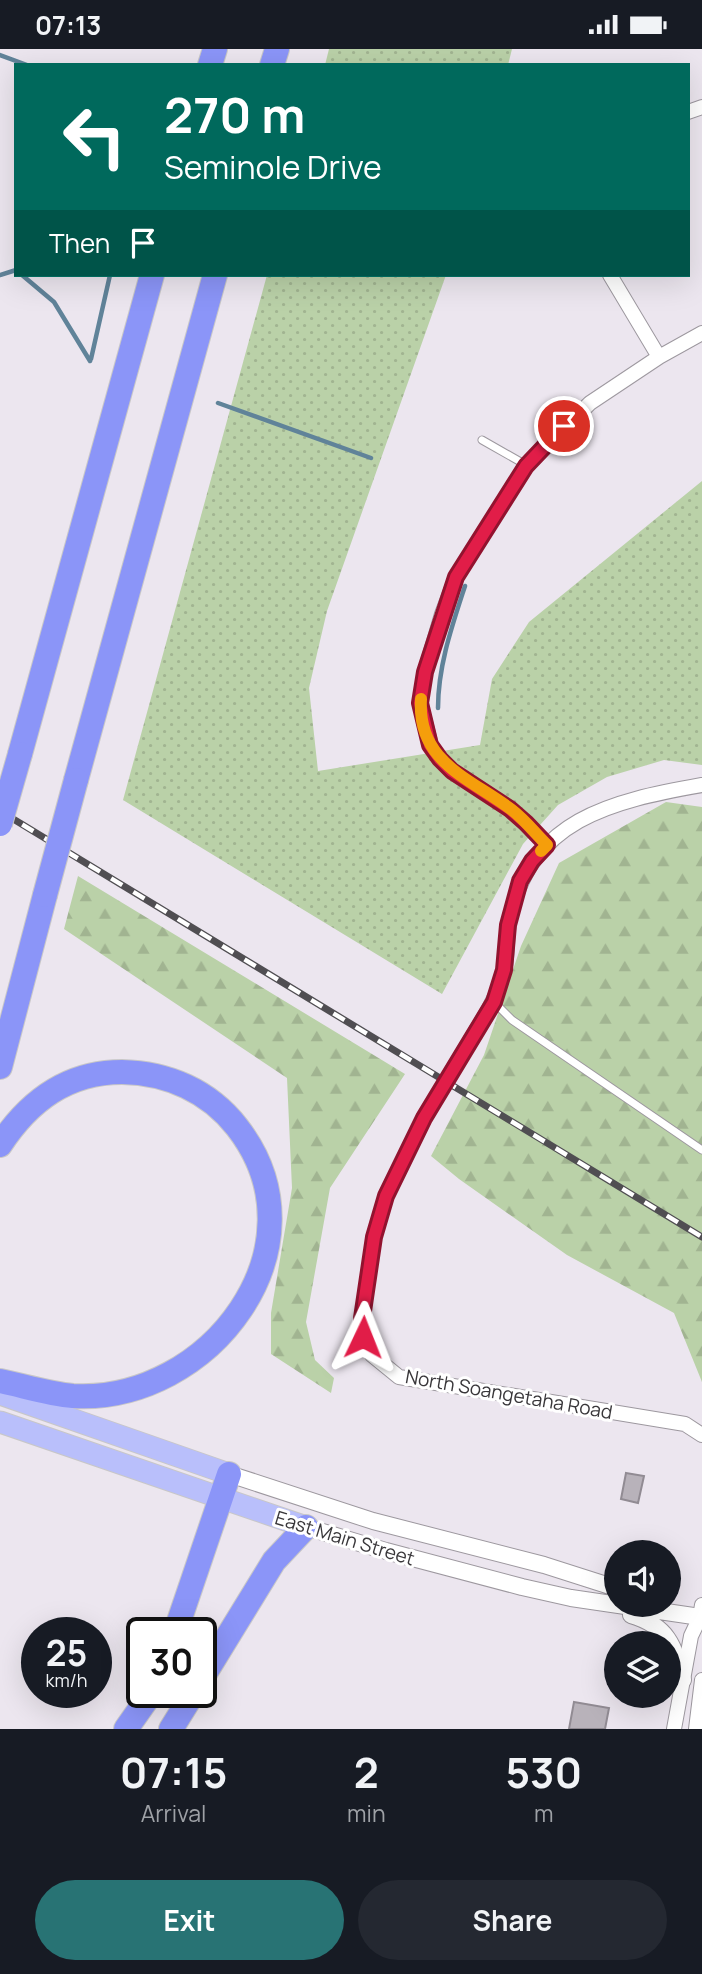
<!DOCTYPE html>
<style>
body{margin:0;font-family:Manrope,sans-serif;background:#242831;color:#f1f3f6;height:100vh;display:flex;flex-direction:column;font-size:26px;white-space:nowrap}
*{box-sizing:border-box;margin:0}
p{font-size:23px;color:#9ea1a6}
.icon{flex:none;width:38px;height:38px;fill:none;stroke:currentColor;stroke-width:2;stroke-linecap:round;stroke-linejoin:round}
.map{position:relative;height:1680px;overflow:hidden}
.sheet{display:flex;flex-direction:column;background:#171b24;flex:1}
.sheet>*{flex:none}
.top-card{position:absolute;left:14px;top:14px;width:676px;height:214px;border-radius:0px;box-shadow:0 7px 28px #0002;background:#00695c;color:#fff;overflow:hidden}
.controls{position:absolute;left:604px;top:1491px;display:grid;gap:14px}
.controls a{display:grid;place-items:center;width:77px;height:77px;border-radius:50%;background:#171b24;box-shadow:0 7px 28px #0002;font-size:35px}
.speed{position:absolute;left:21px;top:1568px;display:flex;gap:14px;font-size:35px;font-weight:700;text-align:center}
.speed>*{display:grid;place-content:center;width:91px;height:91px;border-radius:50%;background:#171b24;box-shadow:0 7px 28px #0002;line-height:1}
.speed small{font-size:18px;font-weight:400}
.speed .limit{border:4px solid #111;border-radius:10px;background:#fff;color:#111}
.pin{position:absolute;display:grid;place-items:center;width:60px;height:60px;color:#fff;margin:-30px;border:4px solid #fff;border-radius:50%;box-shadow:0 2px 7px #0007}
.me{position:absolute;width:77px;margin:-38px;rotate:2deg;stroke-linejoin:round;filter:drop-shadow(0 0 5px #0008)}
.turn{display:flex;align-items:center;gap:24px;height:147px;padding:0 35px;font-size:32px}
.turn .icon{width:91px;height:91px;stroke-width:2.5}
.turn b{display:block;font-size:49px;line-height:60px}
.then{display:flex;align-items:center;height:66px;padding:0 35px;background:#0003;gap:14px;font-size:26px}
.eta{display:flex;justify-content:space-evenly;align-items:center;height:119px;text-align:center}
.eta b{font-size:42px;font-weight:700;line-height:49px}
.cta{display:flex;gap:14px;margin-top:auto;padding:14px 35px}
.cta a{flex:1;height:80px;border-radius:42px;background:#287374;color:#fff;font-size:28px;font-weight:700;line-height:80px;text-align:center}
.cta a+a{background:#242831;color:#f1f3f6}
.status{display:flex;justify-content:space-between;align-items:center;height:49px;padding:0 35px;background:#171b24;direction:ltr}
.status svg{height:19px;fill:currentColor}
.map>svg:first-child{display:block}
.grass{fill:url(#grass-dots)}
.forest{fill:url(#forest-firs)}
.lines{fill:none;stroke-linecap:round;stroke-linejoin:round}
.stream{stroke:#608399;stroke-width:4.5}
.building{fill:#b8b2ba;stroke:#918b93;stroke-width:2}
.service-casing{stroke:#9d989f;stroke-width:9}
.minor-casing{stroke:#9d989f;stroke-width:16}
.tertiary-casing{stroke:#9d989f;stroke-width:18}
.primary-casing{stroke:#c8c7c8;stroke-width:23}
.motorway-casing{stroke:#c8c7c8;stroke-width:26}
.service{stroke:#fff;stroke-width:7}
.minor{stroke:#fff;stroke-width:14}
.tertiary{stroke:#fff;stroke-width:16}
.primary{stroke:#b9bffb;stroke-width:21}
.motorway{stroke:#8b95f8;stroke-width:24}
.rail-casing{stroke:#504e52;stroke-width:7}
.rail{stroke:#fff;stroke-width:4.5;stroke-dasharray:13;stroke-linecap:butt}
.minor-bridge-casing{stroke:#9d989f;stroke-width:16;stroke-linecap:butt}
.motorway-bridge-casing{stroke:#c8c7c8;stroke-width:26;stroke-linecap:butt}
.minor-bridge{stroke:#fff;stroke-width:14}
.motorway-bridge{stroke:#8b95f8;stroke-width:24}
.route-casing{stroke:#92132f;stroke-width:18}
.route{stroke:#e11d48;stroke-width:12}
.slow{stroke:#f59e0b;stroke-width:12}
.labels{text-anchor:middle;stroke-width:6;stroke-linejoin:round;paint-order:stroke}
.street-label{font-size:19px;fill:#39373a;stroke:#fff}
</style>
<div class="status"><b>07:13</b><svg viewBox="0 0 49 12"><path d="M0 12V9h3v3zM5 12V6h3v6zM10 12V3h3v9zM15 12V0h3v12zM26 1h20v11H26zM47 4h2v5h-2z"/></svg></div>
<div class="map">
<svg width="702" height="1680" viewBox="0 0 702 1680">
<defs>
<pattern id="grass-dots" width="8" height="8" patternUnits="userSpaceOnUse" patternTransform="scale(1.75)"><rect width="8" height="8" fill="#bad1a8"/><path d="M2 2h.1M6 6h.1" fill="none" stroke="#a1b491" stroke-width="1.8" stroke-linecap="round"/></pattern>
<pattern id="forest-firs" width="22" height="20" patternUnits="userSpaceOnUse" patternTransform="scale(1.75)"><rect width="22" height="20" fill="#bad1a8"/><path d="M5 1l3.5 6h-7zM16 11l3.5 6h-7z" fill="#a1b491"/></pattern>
</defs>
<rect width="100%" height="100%" fill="#ece6ef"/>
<path class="grass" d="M329,0h183l-4,16h-183z
M267,226h179l-119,336 -18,77 9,83 162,-26 12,-66 37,-57 173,-141v284l-38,-5 -57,17 -49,28 -35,39 -81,150 -319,-194z"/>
<path class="forest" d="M666,753l36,5v575l-28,-69 -107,-58 -108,-76 -28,-23 53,-101 37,-109 38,-83z
M78,827l327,198 -75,114 -24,134 9,38 19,18 -3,15 -60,-39v-41l21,-125 -5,-110 -223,-149z"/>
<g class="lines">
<path class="stream" d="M0,6l27,10
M0,226l16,-5
M22,226l32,27 36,59
M91,310l19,-84
M218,354l153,55
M438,659c0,-42 14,-82 27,-122"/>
</g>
<path class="building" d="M626,1424l18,3 -6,27 -17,-4z
M574,1653l35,6 -4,21h-36z"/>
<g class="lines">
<g class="service-casing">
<path id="service" d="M482,391l44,25
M494,953l18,18 190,130"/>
</g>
<g class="minor-casing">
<path id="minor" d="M688,63l14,-5
M610,226l49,82
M547,796l-37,-36 -58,-38 -12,-12 -9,-14 -11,-42 5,-31 17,-58 14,-37 70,-111 64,-63 69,-46 43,-24
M477,980c12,-19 22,-37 27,-58 4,-16 2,-32 5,-48 19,-104 103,-122 193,-138
M424,1069l-38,78 -12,40 -12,82 1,19 9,18 27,22 286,47 17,11
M674,1680l17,-93 9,-19 2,-12
M696,1680l6,-49"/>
</g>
<g class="tertiary-casing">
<path id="tertiary" d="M229,1425l144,47 171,44 72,23
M306,1478l80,24 136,36 49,11 129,19
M631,1566c37,11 43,30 52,65"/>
</g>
<g class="primary-casing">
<path id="primary" d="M0,1345l229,80
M0,1373l306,105"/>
</g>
<g class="motorway-casing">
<path id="motorway" d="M210,16l5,-16
M272,16l5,-16
M20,705l132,-479
M76,731l139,-505
M0,1018l45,-172
M0,1096c29,-44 67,-73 122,-73 46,1 87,19 115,55 93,119 -28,277 -164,269 -24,-2 -49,-10 -73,-15
M175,1584l54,-159
M201,1631l73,-119 32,-34
M126,1680l26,-37
M171,1680l23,-37"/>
</g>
<use href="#service" class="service"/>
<use href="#minor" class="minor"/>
<use href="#tertiary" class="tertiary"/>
<use href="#primary" class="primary"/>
<use href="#motorway" class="motorway"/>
<g class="rail-casing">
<path id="rail" d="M0,762l702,426"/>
</g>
<use href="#rail" class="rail"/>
<g class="minor-bridge-casing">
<path id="minor-bridge" d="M424,1069l53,-89"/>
</g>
<g class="motorway-bridge-casing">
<path id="motorway-bridge" d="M0,775l20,-70
M45,846l31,-115"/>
</g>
<use href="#minor-bridge" class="minor-bridge"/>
<use href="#motorway-bridge" class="motorway-bridge"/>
</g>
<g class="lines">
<g class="route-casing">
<path id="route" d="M363,1288l-1,-19 12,-81 12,-41 38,-78 70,-116 10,-32 4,-45 12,-44 12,-20 15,-16 -21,-22 -16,-14 -58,-38 -12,-12 -10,-14 -10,-42 5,-31 31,-95 70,-111 38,-40"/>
</g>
<use href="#route" class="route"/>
<path class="slow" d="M421,650c-4,64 49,79 91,111 13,10 23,23 35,35l-6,6"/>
</g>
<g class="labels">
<g class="street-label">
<text transform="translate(509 1345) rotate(10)" y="7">North Soangetaha Road</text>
<text transform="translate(345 1489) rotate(17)" y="7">East Main Street</text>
</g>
</g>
</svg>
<div class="controls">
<a><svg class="icon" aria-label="sound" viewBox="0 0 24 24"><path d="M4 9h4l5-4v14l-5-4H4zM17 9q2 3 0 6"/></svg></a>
<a><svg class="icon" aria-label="layers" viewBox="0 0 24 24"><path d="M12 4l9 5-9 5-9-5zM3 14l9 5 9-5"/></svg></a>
</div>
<div class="speed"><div>25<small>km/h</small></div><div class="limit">30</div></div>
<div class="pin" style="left:564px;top:377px;background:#d93025"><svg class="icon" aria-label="arrive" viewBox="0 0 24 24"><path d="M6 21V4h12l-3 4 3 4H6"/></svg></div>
<svg class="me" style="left:363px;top:1288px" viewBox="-20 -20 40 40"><path d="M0-17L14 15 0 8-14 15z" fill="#e11d48" stroke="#fff" stroke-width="4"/></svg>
<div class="top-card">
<div class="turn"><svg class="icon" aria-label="left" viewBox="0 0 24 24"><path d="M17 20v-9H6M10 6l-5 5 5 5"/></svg><div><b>270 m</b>Seminole Drive</div></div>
<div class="then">Then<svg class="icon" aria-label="arrive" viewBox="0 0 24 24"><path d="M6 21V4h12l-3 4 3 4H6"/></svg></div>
</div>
</div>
<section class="sheet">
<div class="eta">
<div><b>07:15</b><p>Arrival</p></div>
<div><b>2</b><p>min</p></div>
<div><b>530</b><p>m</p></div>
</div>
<div class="cta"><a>Exit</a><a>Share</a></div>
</section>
